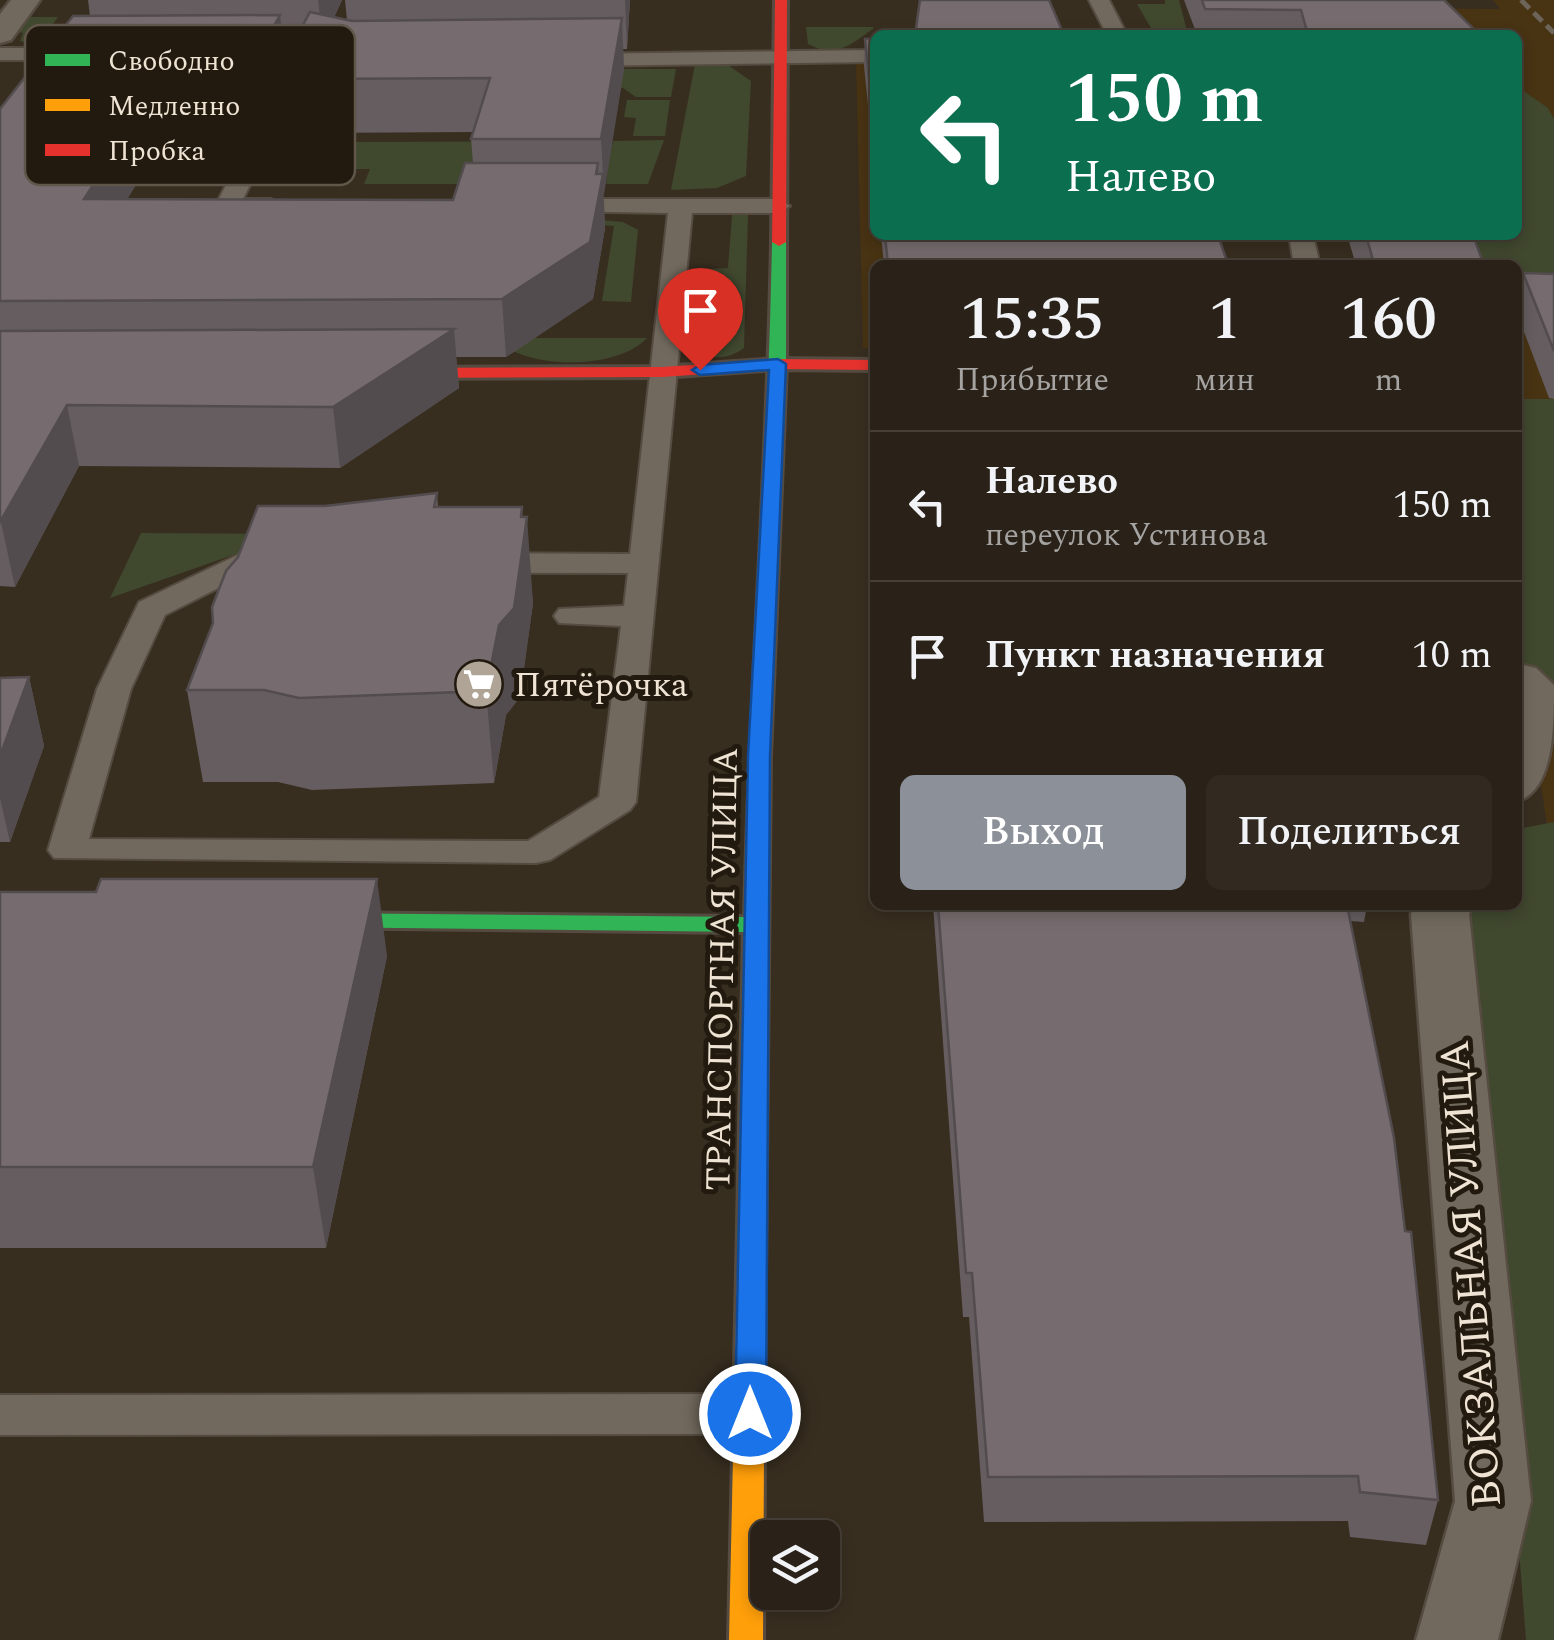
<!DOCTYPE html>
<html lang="ru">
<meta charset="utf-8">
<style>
body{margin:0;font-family:Spectral,serif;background:#322a21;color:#f1f3f6;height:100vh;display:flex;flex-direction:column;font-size:38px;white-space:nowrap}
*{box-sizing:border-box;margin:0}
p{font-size:32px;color:#a5a4a2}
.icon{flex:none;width:55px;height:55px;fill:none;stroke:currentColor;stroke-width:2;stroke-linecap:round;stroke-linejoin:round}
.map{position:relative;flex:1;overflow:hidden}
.side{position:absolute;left:870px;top:260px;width:652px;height:650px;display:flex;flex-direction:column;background:#2a2218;border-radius:15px;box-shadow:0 5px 15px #0003,0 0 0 2px #463f37}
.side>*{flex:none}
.hud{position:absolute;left:870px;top:30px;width:652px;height:210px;border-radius:15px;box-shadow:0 5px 15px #0003,0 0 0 2px #463f37;background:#0b6e4f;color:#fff;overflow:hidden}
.fabs{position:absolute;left:750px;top:1520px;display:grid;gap:20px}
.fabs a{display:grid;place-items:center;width:90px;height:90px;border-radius:15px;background:#2a2218;box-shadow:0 5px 15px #0003,0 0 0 2px #463f37;font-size:50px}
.pin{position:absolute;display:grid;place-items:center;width:85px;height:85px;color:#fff;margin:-102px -42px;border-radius:50% 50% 50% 0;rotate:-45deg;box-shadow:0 0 10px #0007}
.pin .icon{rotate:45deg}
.me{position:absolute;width:110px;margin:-55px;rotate:0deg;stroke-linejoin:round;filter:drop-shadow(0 0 8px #0008)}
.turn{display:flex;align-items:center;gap:35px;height:210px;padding:0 30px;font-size:45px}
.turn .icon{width:130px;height:130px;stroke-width:2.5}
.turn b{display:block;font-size:70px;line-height:85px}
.eta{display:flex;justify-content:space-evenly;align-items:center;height:170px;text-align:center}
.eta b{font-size:60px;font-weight:600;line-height:70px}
.cta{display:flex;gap:20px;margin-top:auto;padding:20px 30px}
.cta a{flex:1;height:115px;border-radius:15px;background:#8c9099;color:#fff;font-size:40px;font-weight:600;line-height:115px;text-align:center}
.cta a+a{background:#322a21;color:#f1f3f6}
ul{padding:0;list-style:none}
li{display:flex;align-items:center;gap:30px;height:150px;padding:0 30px;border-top:2px solid #463f37}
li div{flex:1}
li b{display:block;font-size:38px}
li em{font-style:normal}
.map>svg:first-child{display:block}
.built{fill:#483313}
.green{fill:#40482e}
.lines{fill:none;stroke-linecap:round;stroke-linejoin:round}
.lane-casing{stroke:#554b40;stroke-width:4}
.street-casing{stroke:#554b40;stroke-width:5}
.fast-casing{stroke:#554b40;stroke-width:6}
.slow-casing{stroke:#554b40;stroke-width:6}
.jam-casing{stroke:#554b40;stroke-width:6}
.lane{fill:#71695d;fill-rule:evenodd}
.street{fill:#71695d;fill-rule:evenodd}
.fast{fill:#30b455;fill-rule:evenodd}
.slow{fill:#ff9f0a;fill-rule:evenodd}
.jam{fill:#e5322d;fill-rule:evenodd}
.rail{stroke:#6c6459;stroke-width:5;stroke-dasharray:12 6;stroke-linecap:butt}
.wall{fill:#655d5f;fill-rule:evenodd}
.shaded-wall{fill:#534c4e}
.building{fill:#766c6f;stroke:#534c4e;stroke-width:2.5}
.route{fill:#1a73e8;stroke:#114b97;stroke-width:2.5}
.labels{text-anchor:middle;stroke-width:10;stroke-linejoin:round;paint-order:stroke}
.poi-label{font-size:35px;fill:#efe3d4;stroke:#221a0e;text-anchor:start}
.street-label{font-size:35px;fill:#efe3d4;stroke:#221a0e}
.near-street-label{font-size:42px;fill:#efe3d4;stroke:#221a0e}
.key{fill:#221a0e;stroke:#605649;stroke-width:2.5}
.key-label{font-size:28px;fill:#efe3d4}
</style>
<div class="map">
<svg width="1554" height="1640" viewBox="0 0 1554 1640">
<rect width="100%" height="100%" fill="#382e20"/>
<path class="built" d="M1493,0h61v870l-36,-234 6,-346 -6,-25v-230h-117l-22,-27 121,1z
M856,61h19v174h177l6,30h-183v83h-12z"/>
<path class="green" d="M1165,0h14l9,35h-33l-18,-31h28z
M28,17h30l-10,14 11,7 -8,11 -31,-8 3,-8 -6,-1z
M806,27h67l1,1c-22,16 -38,31 -66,16z
M695,64l33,1 23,16 -5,95 -29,12 -46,2z
M587,69h89l-5,28h-35l-13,-9 -11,2z
M1518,87l30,21 6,11v189l-36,-2v-41h-37l-14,-30h51z
M627,100h43l-5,36h-32l3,-18 -12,-1z
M299,111h19l-12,27 35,4 271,-1v5l1,-5 51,-1 -16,44h-42l2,-16 -145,1 -4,15h-95l6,-15h-17l-6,16h-52v-14l-19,-12z
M732,215h16l-4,133c-15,12 -39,13 -54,-1l6,-77 32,-2z
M600,220l23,2 15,8 -7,72 -29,-1 12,-75 -15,-1z
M494,338h153c-31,33 -122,32 -153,0z
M1518,399h36v285l-36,-10z
M141,533l152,1 -183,64z
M1554,822v818h-28l-36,-468 -28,-255 7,-12h49v-76z"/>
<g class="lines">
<g class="lane-casing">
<path id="lane" d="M1089,0h20l18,35h-20z
M306,47l10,6 -73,146h28l12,7 -12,7 -53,-2 -3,-5 81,-153z
M0,48h92l10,6 -10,6h-92z
M875,50v12l-299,4 -11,-6 11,-6z
M556,199h222l12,7 -12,7h-86l-56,589 -6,8 -80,50 -14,3 -482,-5 -6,-8 49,-161 42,-87 105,-50 386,2 38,-341 -121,-2 -3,-5zM250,572l378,1 -4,33 -65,3 -5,7 5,7 62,3 -22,171 -71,44 -439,-2 42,-150 34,-74z
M952,235h24l3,30h-26z
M1289,235h24l7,30h-26z
M750,1394l18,6 7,14 -7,14 -18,6 -750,1v-40z"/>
</g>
<g class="street-casing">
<path id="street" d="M11,0h29l-29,40 -11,3v-29z
M1518,664l18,4 18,17c0,42 0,104 -36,116z
M1415,905h58l-4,9 62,587 -33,139h-82l39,-139 -44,-587z"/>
</g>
<g class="fast-casing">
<path id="fast" d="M779,238l7,4v122l-16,392 -5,518 -4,7 -10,4 -10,-4 -4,-7 7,-342 -436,-5 -12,-7 12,-7 437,4c5,-225 23,-450 27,-675z"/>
</g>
<g class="slow-casing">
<path id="slow" d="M751,1263l10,4 4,7 -2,366h-34l8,-366 4,-7z"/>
</g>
<g class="jam-casing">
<path id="jam" d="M775,0h12l-1,242 -7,4 -7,-4z
M778,359l97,1v10l-97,-1 -116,8 -279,1 -8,-5 8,-5 279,-1z"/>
</g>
<use href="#lane" class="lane"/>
<use href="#street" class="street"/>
<use href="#fast" class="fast"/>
<use href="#slow" class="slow"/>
<use href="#jam" class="jam"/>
<path class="rail" d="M1521,0l33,33"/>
</g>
<path class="wall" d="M88,0h254l-8,17 13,3 -2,-20h285l-3,49h-4l1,20 -21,126 2,33 -12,71 -87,58h-50l3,31 -119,80 -261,-2 -64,121 -15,-1v-477l90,-93zM283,43h10l-8,15zM286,63l6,47h16l2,23 163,-1 -2,7 2,24 -20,37 -326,-1 54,-88 80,-1z
M1184,0h260l31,30 -1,5h-277z
M865,39h10v135l-11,-108z
M881,235h71l276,30h-344z
M1347,235h126l11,30h-128z
M1523,273l31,1v125l-5,-1 -31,-82v-16z
M437,493l1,14 85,10 10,86 -13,94 -14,18 -12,68 -182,7 -34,-8h-75l-16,-92 138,-184z
M29,677l15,69 -34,96h-10v-164z
M0,892l387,64 -61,292h-326z
M933,905h434l-3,17 -14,-1 88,579 -12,45 -76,-8 -2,-16 -364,1 -15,-205h-6z"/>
<path class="shaded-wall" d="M318,0h24l-19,43z
M625,0h5l-3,49z
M280,15l6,48 -25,47 -7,-49z
M622,18l2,51 -20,126 -3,-56z
M173,61l8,50 -87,143 -10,-55z
M598,163l1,30 4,-19 2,54 -12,71 -87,58 -4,-58 94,-125z
M454,329l5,59 -119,80 -7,-61z
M67,405l12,61 -64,121 -14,-65z
M522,507l2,30 3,-20 6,86 -13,94 -14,18 -12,68 -8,-92z
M29,677l15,69 -34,96 -10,-44v-42z
M377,879l10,77 -61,292 -13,-81z"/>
<path class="building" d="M920,0h129l15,35h-149z
M1202,0h242l31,30 -48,1 1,4h-120l-7,-25 -96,-1z
M310,12l42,9 270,-3 -21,121h-130l19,-61 -186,1 9,-21h-28z
M280,15l-26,46h-81l-89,138 369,1 12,-37h133l-2,11h7l-13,68 -88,57 -502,2v-192l73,-93z
M865,39h10v98z
M885,235h333l10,30h-340z
M1366,235h107l11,30 -111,-5z
M1523,273l31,1v77z
M454,329l-121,78 -266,-2 -67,117v-191z
M437,493l-3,14h88l-1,10h6l-13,91 -15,17 -13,66 -187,7 -35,-8h-77l26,-67 -1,-16 14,-36 12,-14 20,-51h67z
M29,677l-29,79v-78z
M101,879h276l-64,288h-313v-275h96z
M938,905h409l47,233 11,93 6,1 27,268 -78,-8 -2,-16 -370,1 -16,-204h-6z"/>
<path class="route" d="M778,359l8,5 -16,392 -4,658 -5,9 -11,3 -10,-3 -5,-9 13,-658 21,-386 -69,5 -8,-5 8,-5z"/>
<defs>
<g id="supermarket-disc" transform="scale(2.5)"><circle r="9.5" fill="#afa495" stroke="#221a0e"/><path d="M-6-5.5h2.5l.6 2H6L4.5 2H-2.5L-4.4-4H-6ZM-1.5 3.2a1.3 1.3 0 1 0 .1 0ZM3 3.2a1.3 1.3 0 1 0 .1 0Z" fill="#fff"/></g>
</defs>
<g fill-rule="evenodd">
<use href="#supermarket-disc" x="479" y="684"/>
</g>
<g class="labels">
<g class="poi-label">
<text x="514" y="696">Пятёрочка</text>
</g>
<g class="street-label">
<text transform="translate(721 969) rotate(-89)" y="12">ТРАНСПОРТНАЯ УЛИЦА</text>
</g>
<g class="near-street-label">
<text transform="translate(1469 1274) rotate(-94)" y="15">ВОКЗАЛЬНАЯ УЛИЦА</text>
</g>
</g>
<rect x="25" y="25" width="330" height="160" rx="15" class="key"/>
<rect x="45" y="54" width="45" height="12" fill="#30b455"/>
<rect x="45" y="99" width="45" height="12" fill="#ff9f0a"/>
<rect x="45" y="144" width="45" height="12" fill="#e5322d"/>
<g class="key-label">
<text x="108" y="70">Свободно</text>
<text x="108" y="115">Медленно</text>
<text x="108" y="160">Пробка</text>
</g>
</svg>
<div class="fabs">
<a><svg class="icon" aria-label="layers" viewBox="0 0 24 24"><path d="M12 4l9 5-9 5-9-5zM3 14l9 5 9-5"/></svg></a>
</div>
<div class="pin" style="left:700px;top:370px;background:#d93025"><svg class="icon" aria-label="arrive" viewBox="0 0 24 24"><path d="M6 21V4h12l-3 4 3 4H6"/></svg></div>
<svg class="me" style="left:750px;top:1414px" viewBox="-20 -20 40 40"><circle r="17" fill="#1a73e8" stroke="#fff" stroke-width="3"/><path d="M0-11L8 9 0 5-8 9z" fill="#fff"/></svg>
<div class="hud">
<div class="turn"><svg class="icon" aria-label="left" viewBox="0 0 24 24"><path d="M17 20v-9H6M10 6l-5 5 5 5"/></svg><div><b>150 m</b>Налево</div></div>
</div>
<section class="side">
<div class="eta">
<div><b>15:35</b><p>Прибытие</p></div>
<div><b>1</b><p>мин</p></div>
<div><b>160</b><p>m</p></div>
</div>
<ul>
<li><svg class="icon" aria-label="left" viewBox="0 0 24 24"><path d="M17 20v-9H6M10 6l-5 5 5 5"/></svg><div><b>Налево</b><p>переулок Устинова</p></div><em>150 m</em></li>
<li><svg class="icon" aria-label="arrive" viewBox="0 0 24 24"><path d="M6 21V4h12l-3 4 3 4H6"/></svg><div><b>Пункт назначения</b></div><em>10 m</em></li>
</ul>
<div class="cta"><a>Выход</a><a>Поделиться</a></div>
</section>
</div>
